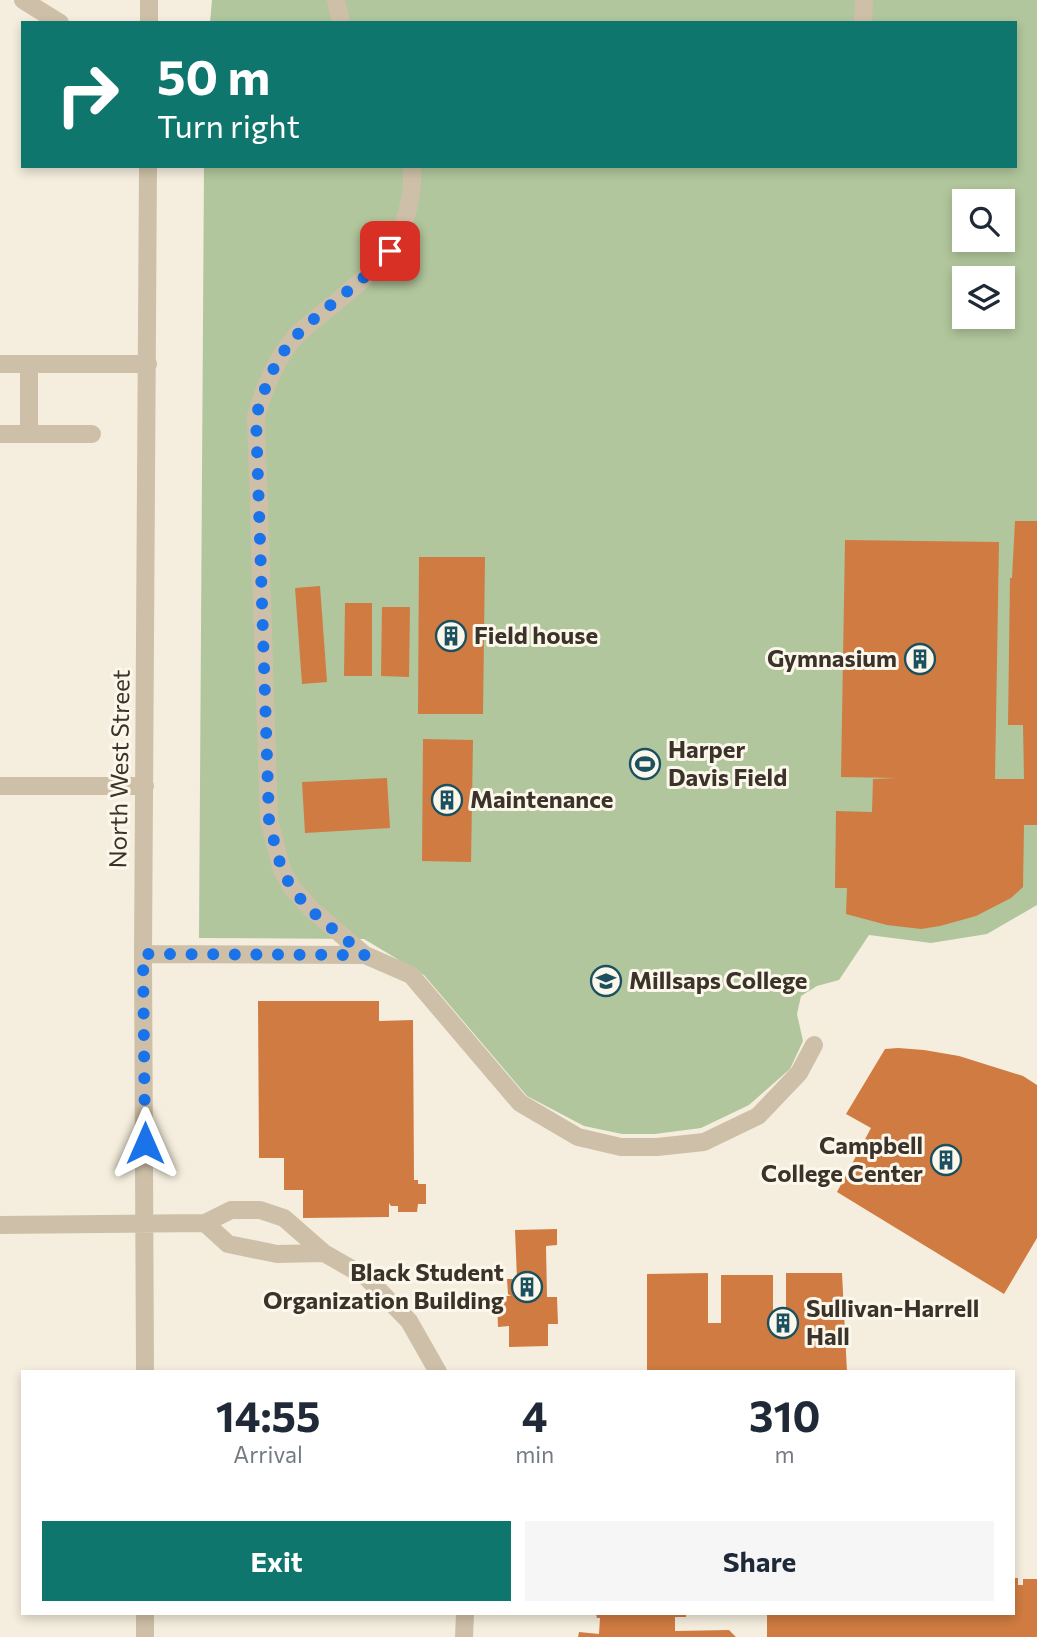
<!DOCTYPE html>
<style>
body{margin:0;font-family:Commissioner,sans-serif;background:#f6f6f7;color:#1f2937;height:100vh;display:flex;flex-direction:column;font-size:26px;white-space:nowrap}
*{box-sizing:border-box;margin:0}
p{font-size:23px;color:#747a83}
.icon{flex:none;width:38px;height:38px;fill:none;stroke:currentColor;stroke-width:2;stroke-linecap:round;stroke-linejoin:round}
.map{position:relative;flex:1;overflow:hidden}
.side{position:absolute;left:21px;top:1370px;width:994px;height:245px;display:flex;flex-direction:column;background:#fff;border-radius:0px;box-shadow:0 4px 10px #0003}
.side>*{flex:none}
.banner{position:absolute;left:21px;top:21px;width:996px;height:147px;border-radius:0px;box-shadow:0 4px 10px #0003;background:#0f766e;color:#fff;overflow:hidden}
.fabs{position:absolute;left:952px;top:189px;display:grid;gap:14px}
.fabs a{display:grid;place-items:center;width:63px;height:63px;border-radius:0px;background:#fff;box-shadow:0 4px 10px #0003;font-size:35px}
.pin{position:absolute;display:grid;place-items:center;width:60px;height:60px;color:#fff;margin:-30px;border-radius:14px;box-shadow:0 4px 10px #0006}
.me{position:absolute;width:77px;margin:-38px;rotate:0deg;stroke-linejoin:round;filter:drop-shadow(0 0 5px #0008)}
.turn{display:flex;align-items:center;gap:24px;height:147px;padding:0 21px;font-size:32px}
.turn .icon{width:91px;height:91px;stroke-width:2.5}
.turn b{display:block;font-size:49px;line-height:60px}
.eta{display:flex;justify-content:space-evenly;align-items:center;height:119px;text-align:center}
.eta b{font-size:42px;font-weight:700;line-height:49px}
.action{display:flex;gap:14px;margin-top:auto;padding:14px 21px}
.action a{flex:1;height:80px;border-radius:0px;background:#0f766e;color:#fff;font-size:28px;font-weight:700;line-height:80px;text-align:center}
.action a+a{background:#f6f6f7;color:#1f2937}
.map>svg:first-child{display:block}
.green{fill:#b1c69c;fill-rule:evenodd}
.building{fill:#d07b41}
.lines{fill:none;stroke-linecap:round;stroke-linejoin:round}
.minor{stroke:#cec0a8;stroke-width:18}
.route{stroke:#1a73e8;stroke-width:12;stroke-dasharray:0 21.6}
.labels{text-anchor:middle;stroke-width:6;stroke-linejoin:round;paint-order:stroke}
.poi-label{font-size:24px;font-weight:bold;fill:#3b3229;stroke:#fcf7eb;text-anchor:start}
.street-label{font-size:24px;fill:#3b3229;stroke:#fcf7eb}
</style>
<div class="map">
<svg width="1037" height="1637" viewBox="0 0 1037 1637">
<rect width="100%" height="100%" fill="#f5eede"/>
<path class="green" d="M212,0h825v905l-50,29 -56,9 -62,-8 -30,45 -22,6 -16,10 -4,18 6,27 -13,28 -41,36 -48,23 -46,6h-33l-38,-8 -57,-30 -103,-121 -60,-36 -165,-1 5,-772h811v-143h-805zM964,201h39v39h-39zM964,278h39v39h-39z"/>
<path class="building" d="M1015,521h22v304h-13l-1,62 -12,11 -35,18 -36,10 -19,3 -34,-4 -41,-11 1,-26h-12l1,-77 36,1 1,-33 24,-1 -56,-1 4,-237 154,2 -4,237h29l-1,-54h-15l2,-147h2z
M419,557h66l-2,157h-65z
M320,586l7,96 -25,2 -7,-96z
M345,603h27v73h-28z
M382,607h28l-1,70 -28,-1z
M423,739l50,1 -2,122 -49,-1z
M387,778l3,50 -85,5 -3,-51z
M258,1001h121v20l34,-1 1,160h4v4h8v20h-8l-1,8h-19v-6h-7l-2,-3v14l-86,1v-28h-19v-32h-25z
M898,1048l26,2 35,6 64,20 14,9v153l-33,56 -167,-102 34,-64 -25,-14 39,-65z
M557,1229v16l-11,1 1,51h10l1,27h-10v22l-39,1v-21l-11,1 -1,-31h14l-3,-2 -1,-15h10l-2,-49z
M708,1273v50h13v-48h52v47h13v-49h56l5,99h-200v-98z
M1013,1578h5v7h5v-6h14v58h-270v-23h246z
M596,1614h90v3h-11v14l54,-1 7,7h-158l1,-5 20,2 1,-16h-3z"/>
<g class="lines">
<path class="minor" d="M23,0l37,23
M336,0l5,23
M149,23v-23
M863,23l1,-23
M412,166c3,71 -33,101 -83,142 -11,9 -23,18 -33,28 -21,23 -32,52 -40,81l13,403 13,50 11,19 18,20 54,46 46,20 109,128 58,34 43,10h36l47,-5 54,-26 41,-43 15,-28
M0,364h148
M29,364v70
M0,434h92
M0,786h145
M143,954l222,1
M205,1223l23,21 49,10 47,-1
M0,1225l205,-2 26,-13h29l24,8 40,35 42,24 43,44 29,51
M145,1372l-2,-418 5,-788
M145,1637v-23
M464,1637l1,-23"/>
</g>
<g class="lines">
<path class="route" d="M145,1143l-2,-189 222,1c-28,-24 -70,-50 -83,-87 -6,-15 -9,-32 -13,-48l-13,-403c8,-29 19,-59 41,-82 29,-30 64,-50 93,-84"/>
</g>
<defs>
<g id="building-ring" transform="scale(1.575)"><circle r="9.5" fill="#fcf7eb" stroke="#1a5060" stroke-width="1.5"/><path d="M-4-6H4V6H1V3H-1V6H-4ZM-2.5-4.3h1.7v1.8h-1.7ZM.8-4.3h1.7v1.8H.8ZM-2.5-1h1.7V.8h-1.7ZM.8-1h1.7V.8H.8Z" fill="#1a5060"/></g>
<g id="stadium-ring" transform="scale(1.575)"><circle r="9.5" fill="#fcf7eb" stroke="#1a5060" stroke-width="1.5"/><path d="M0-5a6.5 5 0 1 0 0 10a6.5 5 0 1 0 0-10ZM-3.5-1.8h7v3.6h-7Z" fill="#1a5060"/></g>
<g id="university-ring" transform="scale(1.575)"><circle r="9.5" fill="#fcf7eb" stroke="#1a5060" stroke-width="1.5"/><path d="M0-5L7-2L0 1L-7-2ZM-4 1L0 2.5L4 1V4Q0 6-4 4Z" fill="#1a5060"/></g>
</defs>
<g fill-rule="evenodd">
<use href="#building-ring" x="451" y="636"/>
<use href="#building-ring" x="920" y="659"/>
<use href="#stadium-ring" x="645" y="764"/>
<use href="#building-ring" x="447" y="800"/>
<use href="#university-ring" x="606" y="981"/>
<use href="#building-ring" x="946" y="1160"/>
<use href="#building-ring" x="527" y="1287"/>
<use href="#building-ring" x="783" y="1323"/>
</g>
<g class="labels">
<g class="poi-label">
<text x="474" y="644">Field house</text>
<text x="897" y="667" text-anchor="end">Gymnasium</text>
<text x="668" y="758">Harper<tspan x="668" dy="28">Davis Field</tspan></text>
<text x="470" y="808">Maintenance</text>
<text x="629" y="989">Millsaps College</text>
<text x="923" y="1154" text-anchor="end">Campbell<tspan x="923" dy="28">College Center</tspan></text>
<text x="504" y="1281" text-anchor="end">Black Student<tspan x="504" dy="28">Organization Building</tspan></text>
<text x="806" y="1317">Sullivan-Harrell<tspan x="806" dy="28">Hall</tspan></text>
</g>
<g class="street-label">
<text transform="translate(120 769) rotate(-89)" y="8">North West Street</text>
</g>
</g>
</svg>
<div class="fabs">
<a><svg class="icon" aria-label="search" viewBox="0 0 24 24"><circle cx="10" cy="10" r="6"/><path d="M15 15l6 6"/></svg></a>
<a><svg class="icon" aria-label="layers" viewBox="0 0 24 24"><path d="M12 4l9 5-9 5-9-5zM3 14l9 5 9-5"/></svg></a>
</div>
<div class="pin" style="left:390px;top:251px;background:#d93025"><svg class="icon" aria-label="arrive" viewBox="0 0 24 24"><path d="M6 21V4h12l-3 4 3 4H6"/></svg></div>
<svg class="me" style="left:145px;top:1143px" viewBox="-20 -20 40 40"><path d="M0-17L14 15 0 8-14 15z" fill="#1a73e8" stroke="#fff" stroke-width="4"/></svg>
<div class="banner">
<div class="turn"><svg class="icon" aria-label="right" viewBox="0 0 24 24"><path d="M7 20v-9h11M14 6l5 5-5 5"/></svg><div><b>50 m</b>Turn right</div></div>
</div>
<section class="side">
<div class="eta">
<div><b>14:55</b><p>Arrival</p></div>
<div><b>4</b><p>min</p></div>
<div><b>310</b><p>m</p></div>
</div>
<div class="action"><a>Exit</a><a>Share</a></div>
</section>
</div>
